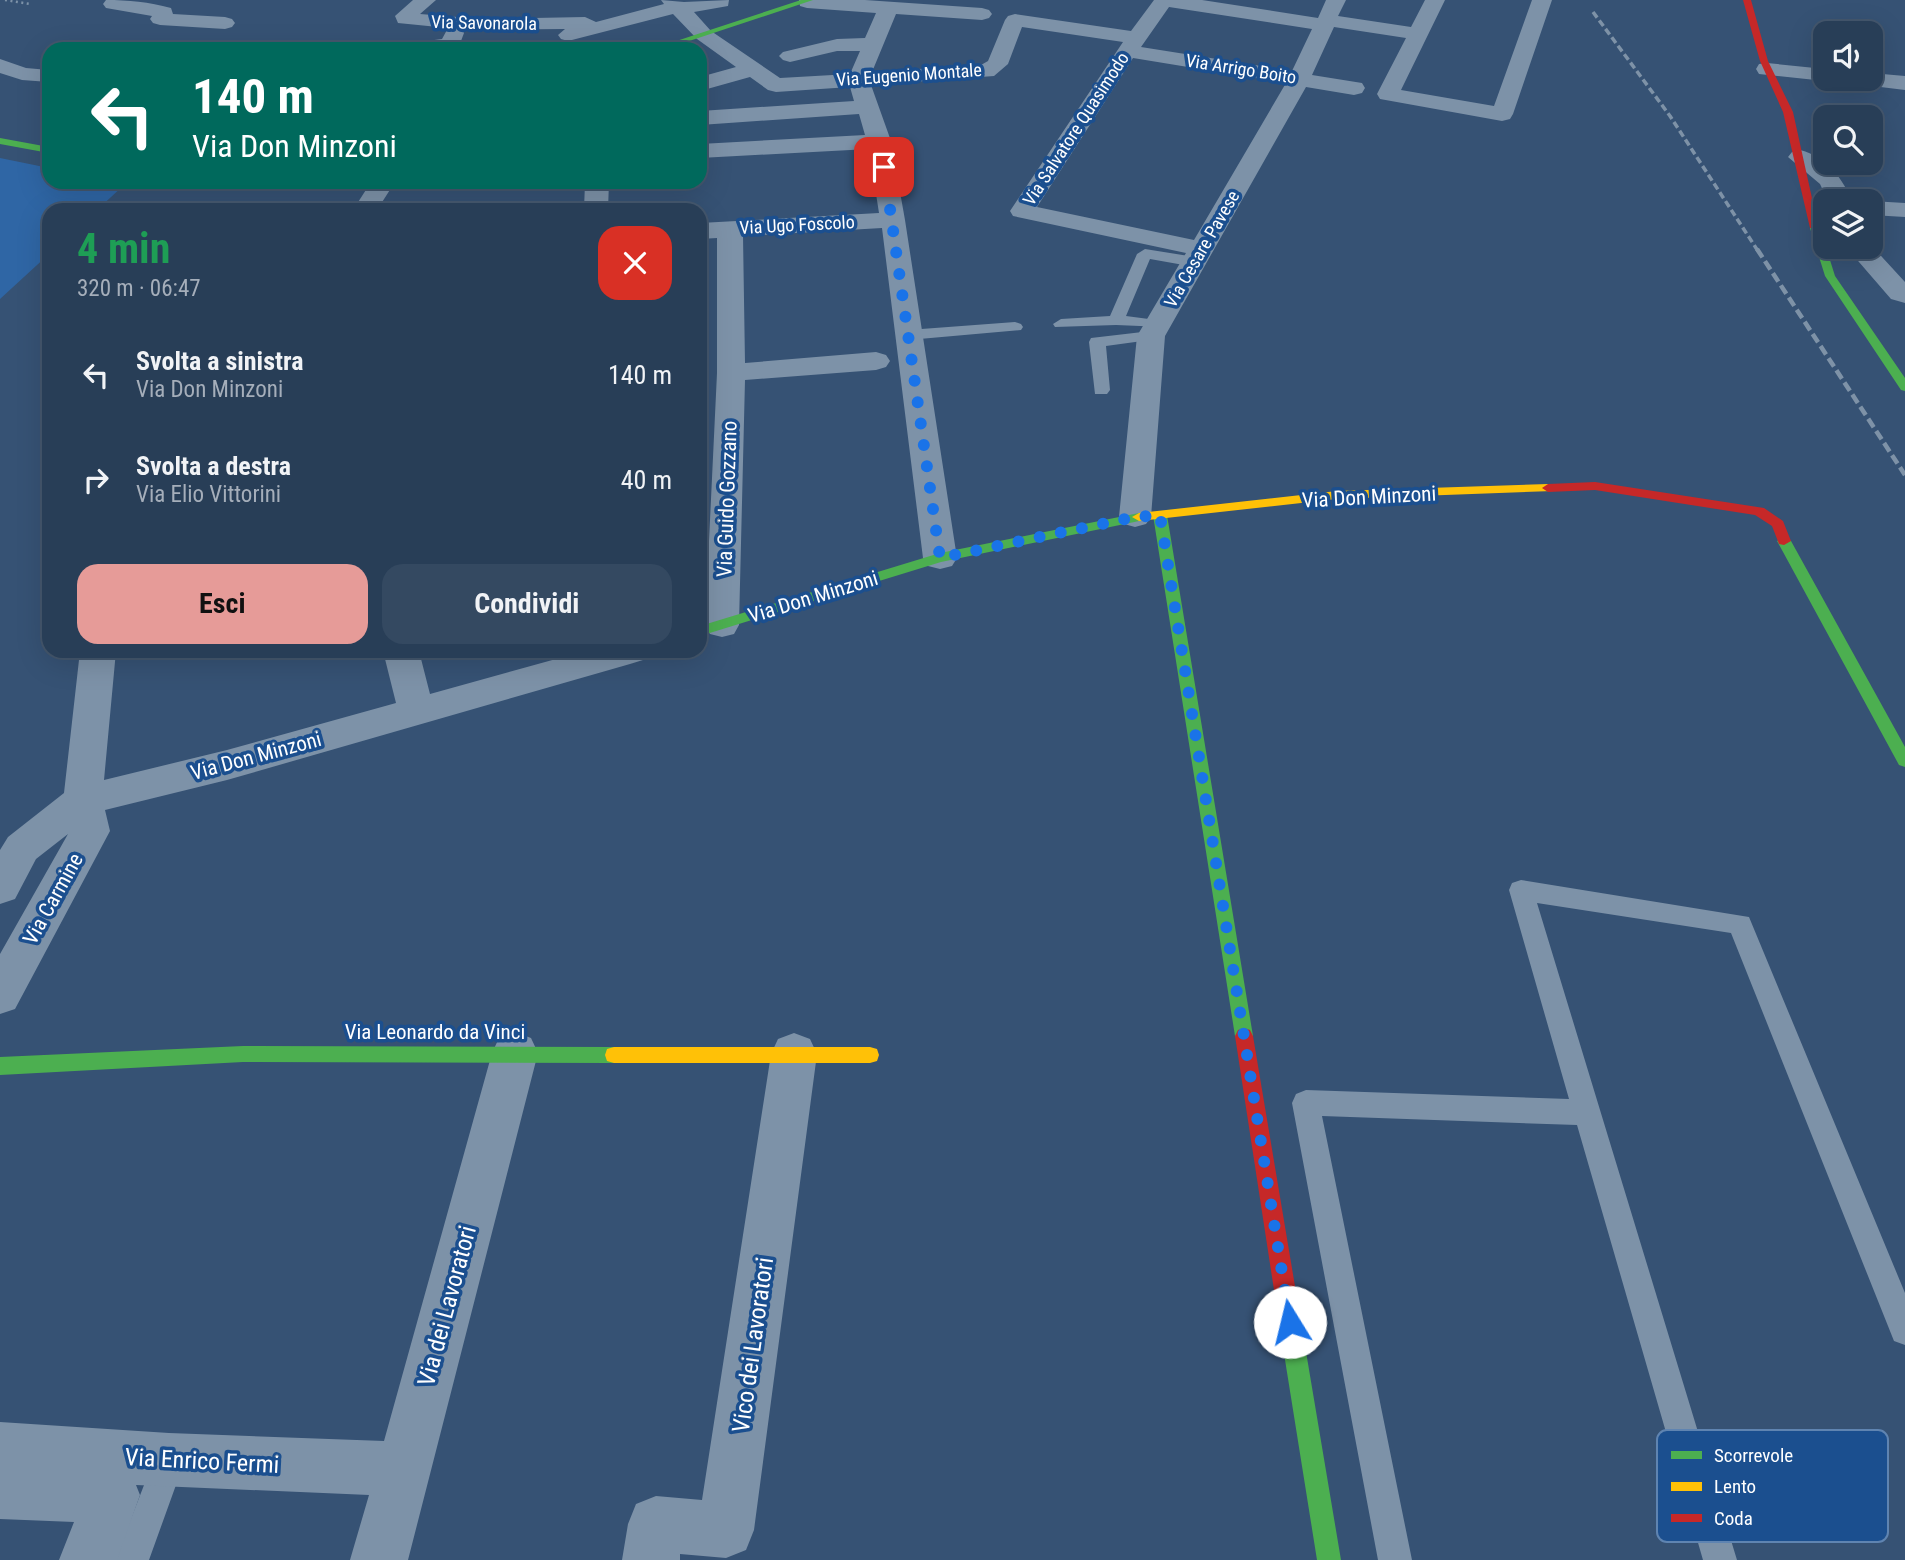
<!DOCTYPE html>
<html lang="it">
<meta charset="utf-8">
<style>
body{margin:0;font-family:"Roboto Condensed",sans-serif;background:#344961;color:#f1f3f6;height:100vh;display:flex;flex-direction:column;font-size:26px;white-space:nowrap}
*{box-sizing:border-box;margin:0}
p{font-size:23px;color:#a5aeba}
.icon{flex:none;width:38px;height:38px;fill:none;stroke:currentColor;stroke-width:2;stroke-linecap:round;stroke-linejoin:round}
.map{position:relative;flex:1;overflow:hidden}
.panel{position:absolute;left:42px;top:203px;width:665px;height:455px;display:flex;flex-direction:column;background:#283e57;border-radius:21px;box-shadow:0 7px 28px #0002,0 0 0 2px #44576d}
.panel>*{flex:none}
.banner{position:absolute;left:42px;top:42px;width:665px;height:147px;border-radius:21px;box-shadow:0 7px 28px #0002,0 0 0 2px #44576d;background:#00695c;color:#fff;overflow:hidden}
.tools{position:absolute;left:1813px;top:21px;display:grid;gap:14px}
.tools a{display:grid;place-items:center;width:70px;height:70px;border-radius:14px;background:#283e57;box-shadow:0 7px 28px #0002,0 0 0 2px #44576d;font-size:35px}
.pin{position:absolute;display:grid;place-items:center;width:60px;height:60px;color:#fff;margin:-30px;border-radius:14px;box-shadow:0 4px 10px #0006}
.me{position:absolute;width:77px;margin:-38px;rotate:351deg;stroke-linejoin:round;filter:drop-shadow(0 0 5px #0008)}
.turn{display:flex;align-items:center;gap:24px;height:147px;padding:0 35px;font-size:32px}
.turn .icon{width:91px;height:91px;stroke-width:2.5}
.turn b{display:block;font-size:49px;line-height:60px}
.round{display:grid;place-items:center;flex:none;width:74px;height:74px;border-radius:21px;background:#344961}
.headline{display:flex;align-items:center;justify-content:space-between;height:119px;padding:0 35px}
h1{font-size:42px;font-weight:700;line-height:52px;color:#1e9e55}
.primary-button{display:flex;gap:14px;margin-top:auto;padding:14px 35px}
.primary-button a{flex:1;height:80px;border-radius:21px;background:#e69b98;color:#111;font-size:28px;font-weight:700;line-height:80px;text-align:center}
.primary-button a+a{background:#344961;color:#f1f3f6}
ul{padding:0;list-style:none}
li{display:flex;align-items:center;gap:21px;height:105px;padding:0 35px}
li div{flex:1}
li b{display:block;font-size:26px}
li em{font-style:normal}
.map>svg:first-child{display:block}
.green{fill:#2f66a5}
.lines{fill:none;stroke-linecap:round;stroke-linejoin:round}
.path{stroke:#7d92a8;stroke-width:2.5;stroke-dasharray:2 3.5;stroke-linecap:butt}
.lane{fill:#7d92a8;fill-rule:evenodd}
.street{fill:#7d92a8;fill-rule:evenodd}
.fast{fill:#4caf50;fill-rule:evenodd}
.slow{fill:#ffc107;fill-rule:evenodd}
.jam{fill:#c62828;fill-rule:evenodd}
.rail-far1{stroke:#7e92a7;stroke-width:3.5;stroke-dasharray:7 3.5;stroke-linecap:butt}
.rail{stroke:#7e92a7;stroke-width:4.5;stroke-dasharray:10 4.5;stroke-linecap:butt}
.route{stroke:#1a73e8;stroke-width:12;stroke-dasharray:0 21.6}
.labels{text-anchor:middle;stroke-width:7;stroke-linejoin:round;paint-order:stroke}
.far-street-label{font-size:18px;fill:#fff;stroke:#1b4f8f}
.street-label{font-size:21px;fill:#fff;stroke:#1b4f8f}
.near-street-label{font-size:24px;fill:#fff;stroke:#1b4f8f}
.key{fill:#1b4f8f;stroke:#5f84b1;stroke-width:2}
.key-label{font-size:19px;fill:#fff}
</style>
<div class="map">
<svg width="1905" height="1560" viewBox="0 0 1905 1560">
<rect width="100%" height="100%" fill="#365274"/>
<path class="green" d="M0,158l49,10v14h62l13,3 -27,25h-48v44l-49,45z"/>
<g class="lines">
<path class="path" d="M5,0l25,4"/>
<path class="lane" d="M1145,249l50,8 8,5 -8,5 -45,-8 -24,57 38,5 2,3 -2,3 -48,-2 -61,2 -2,-3 8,-5 49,-3 27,-62z
M1015,322l6,2 2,3 -2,3 -113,10 -8,-5 8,-5z
M1151,331l8,5 -2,3 -51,7 4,44 -3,4h-12l-6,-52 2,-4z
M1521,880l228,37 156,376v52l-11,-4 -163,-408 -194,-30 200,657h-34l-126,-435 -255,-9 90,444h-34l-86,-457 4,-9 10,-4 263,9 -60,-209 3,-7z
M169,1444l11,5 5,11 -36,100h-34l43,-111z"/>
<path class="street" d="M106,0c22,0 43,2 65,8l2,6 52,3 7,2 3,4 -3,4 -7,2 -65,-4 -7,-2 -3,-4 2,-3 -46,-8 -3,-4z
M413,0h23l-16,14 62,5 103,-2 11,5 68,-18 -3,-4 23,2 45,-2 -1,6 -34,6 17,19 69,47 70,-4 10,-23h-23l-47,11 -7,-2 -4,-4 4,-4 54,-13 28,-1 11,-25 -69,-5 -7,-2 -1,-6h66l117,8 7,2 3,4 -3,4 -7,2 -86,-6 -24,58 109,-7 7,-4 17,-41 3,-4 7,-2 116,17 23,-31h48l116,18 8,-18h20l-8,16 73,11 14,-27h20l-44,90 93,16 38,-106h20l-39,114 -3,5 -8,2 -122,-22 -3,-5 29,-56 -72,-11 -22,48 50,8 3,5 -3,5 -8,2 -48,-8 -141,249 -14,181 -5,7 -11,3 -11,-3 -5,-7 18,-181 49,-83 -164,-35 -9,-2 -3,-5 113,-169 -101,-15 -14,37 -14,12 -123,9 20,56 14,79 52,338 -5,8 -12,3 -12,-3 -5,-8 -41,-330 -139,8 2,127 131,-11 10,3 4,6 -4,6 -10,3 -131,10 -6,245 -5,9 -12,3 -12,-3 -5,-9 12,-252v-135l-17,1v-16l179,-10 -10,-64 -169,9v-14l165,-9 -6,-21 -159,11v-14l154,-10 -4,-14 -74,5 -8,-2 -18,-13 -50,14v-14l36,-10 -39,-28 -24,-25 -105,27 -7,-2 -3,-4 7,-6 -103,1 2,3 -6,16h-65l3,-4 46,-6 6,-11 -50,-5 -3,-7zM1169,7l143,22 -20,42 -151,-24zM1133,58l153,25 -92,157 -157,-33z
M0,59l26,9 23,2v12l-27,-2 -22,-7z
M1767,63l58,6v10h8l-8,2 -66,-7 -3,-5 3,-5z
M1871,73l34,3v14l-49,-6 -3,-5h18z
M1800,150c25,6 43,28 52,51h-24l-8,-17 -32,-27 4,-5z
M371,182h24l-18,28h-24z
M585,182h24l-1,28h-24z
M1868,201h3l34,2v14l-34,-2v-14z
M1871,245l34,37v21l-14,-4 -45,-52h25z
M80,651h36l-12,129 123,-30 169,-47 -13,-52h36l11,43 155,-43h63l-5,9 -13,4 -403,116 -122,30 5,21 -95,178 -15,5v-60l68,-120 -32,25 -21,40 -15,5v-54l8,-13 56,-44z
M515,1032l16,6 7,15 -130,507h-58l19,-65 -233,-10 4,10 -23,65h-58l15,-38 -74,-3v-97l169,11 215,8 108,-388 7,-15z
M794,1033l16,6 7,15 -63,476 -8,20 -20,8 -46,-4v6h-58l6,-36 8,-20 20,-8 46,4 69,-446 7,-15z"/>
<path class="fast" d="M801,0h12l-148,49h-13z
M0,138l49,9v6l-49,-9z
M1811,226l9,2 15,48 70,102v13l-4,-1 -76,-114 -15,-48z
M1160,511l7,4 86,521 -3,6 -6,2 -6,-2 -3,-6 -82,-521z
M1139,513l7,4 -2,3 -203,42 -241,74v-10l240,-73z
M1784,537l7,4 114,206v20l-6,-2 -122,-224z
M243,1046l371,1 7,2 2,6 -2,6 -7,2 -371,-1 -243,13v-18z
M1289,1305l7,4 4,7 41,244h-24l-39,-244 4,-7z"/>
<path class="slow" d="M1548,484l6,4 -1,3 -216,8 -198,22 -7,-4 7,-4 198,-22z
M614,1047h256l7,2 2,6 -2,6 -7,2h-256l-7,-2 -2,-6 2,-6z"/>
<path class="jam" d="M1743,0h8l17,61 25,51 26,118 -9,-2 -27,-116 -23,-51z
M1595,482l169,26 19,13 8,20 -7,4 -5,-1 -7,-18 -17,-11 -160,-25 -47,2 -6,-4 6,-4z
M1244,1028l6,2 3,6 47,280 -4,7 -7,4 -7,-4 -4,-7 -43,-280 3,-6z"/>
<path class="rail-far1" d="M1593,12l77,104 88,135"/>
<path class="rail" d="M1757,249l148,226"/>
</g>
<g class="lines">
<path class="route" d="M884,167l56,391 195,-41 25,-2 130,807"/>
</g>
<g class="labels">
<g class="far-street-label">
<text transform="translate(484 23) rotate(1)" y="6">Via Savonarola</text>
<text transform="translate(1241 69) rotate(9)" y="6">Via Arrigo Boito</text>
<text transform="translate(909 75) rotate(-4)" y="6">Via Eugenio Montale</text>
<text transform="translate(1076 129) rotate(-57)" y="6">Via Salvatore Quasimodo</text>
<text transform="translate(797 225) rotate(-3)" y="6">Via Ugo Foscolo</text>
<text transform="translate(1202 249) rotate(-60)" y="6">Via Cesare Pavese</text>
</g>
<g class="street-label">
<text transform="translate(1369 497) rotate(-3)" y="7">Via Don Minzoni</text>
<text transform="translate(727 499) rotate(-88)" y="7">Via Guido Gozzano</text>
<text transform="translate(813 597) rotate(-17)" y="7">Via Don Minzoni</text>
<text transform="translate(256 756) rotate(-15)" y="7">Via Don Minzoni</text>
<text transform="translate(53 899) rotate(-61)" y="7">Via Carmine</text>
<text x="435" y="1039">Via Leonardo da Vinci</text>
</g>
<g class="near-street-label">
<text transform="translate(447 1306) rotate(-75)" y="8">Via dei Lavoratori</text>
<text transform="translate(753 1345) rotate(-82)" y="8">Vico dei Lavoratori</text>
<text transform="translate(202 1461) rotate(3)" y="8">Via Enrico Fermi</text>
</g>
</g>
<rect x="1657" y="1430" width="231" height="112" rx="10" class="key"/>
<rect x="1671" y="1451" width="31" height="8" fill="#4caf50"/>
<rect x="1671" y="1482" width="31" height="9" fill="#ffc107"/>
<rect x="1671" y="1514" width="31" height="8" fill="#c62828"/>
<g class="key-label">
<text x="1714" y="1462">Scorrevole</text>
<text x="1714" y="1493">Lento</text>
<text x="1714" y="1525">Coda</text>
</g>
</svg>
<div class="tools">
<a><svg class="icon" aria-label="sound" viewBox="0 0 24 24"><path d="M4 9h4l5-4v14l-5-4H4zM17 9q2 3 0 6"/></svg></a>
<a><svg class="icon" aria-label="search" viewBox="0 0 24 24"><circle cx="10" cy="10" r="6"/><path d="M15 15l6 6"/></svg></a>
<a><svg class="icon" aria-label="layers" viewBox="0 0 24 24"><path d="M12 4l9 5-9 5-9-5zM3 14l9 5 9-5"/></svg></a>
</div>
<div class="pin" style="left:884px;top:167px;background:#d93025"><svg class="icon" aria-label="arrive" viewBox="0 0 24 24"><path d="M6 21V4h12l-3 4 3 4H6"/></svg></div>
<svg class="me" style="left:1290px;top:1322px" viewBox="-20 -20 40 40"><circle r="19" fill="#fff"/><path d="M0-13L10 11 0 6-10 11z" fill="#1a73e8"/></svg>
<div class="banner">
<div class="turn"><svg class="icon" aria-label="left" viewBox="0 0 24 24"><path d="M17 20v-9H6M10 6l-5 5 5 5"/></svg><div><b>140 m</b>Via Don Minzoni</div></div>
</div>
<section class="panel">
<div class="headline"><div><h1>4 min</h1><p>320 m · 06:47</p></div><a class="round" style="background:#d93025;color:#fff"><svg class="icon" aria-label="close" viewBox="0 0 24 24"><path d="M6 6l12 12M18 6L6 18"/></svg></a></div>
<ul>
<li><svg class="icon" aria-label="left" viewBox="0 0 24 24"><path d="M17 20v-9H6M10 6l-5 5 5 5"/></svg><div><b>Svolta a sinistra</b><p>Via Don Minzoni</p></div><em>140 m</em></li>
<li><svg class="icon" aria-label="right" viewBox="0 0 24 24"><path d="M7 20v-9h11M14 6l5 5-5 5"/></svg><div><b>Svolta a destra</b><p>Via Elio Vittorini</p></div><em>40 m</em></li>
</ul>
<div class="primary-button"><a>Esci</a><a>Condividi</a></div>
</section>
</div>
